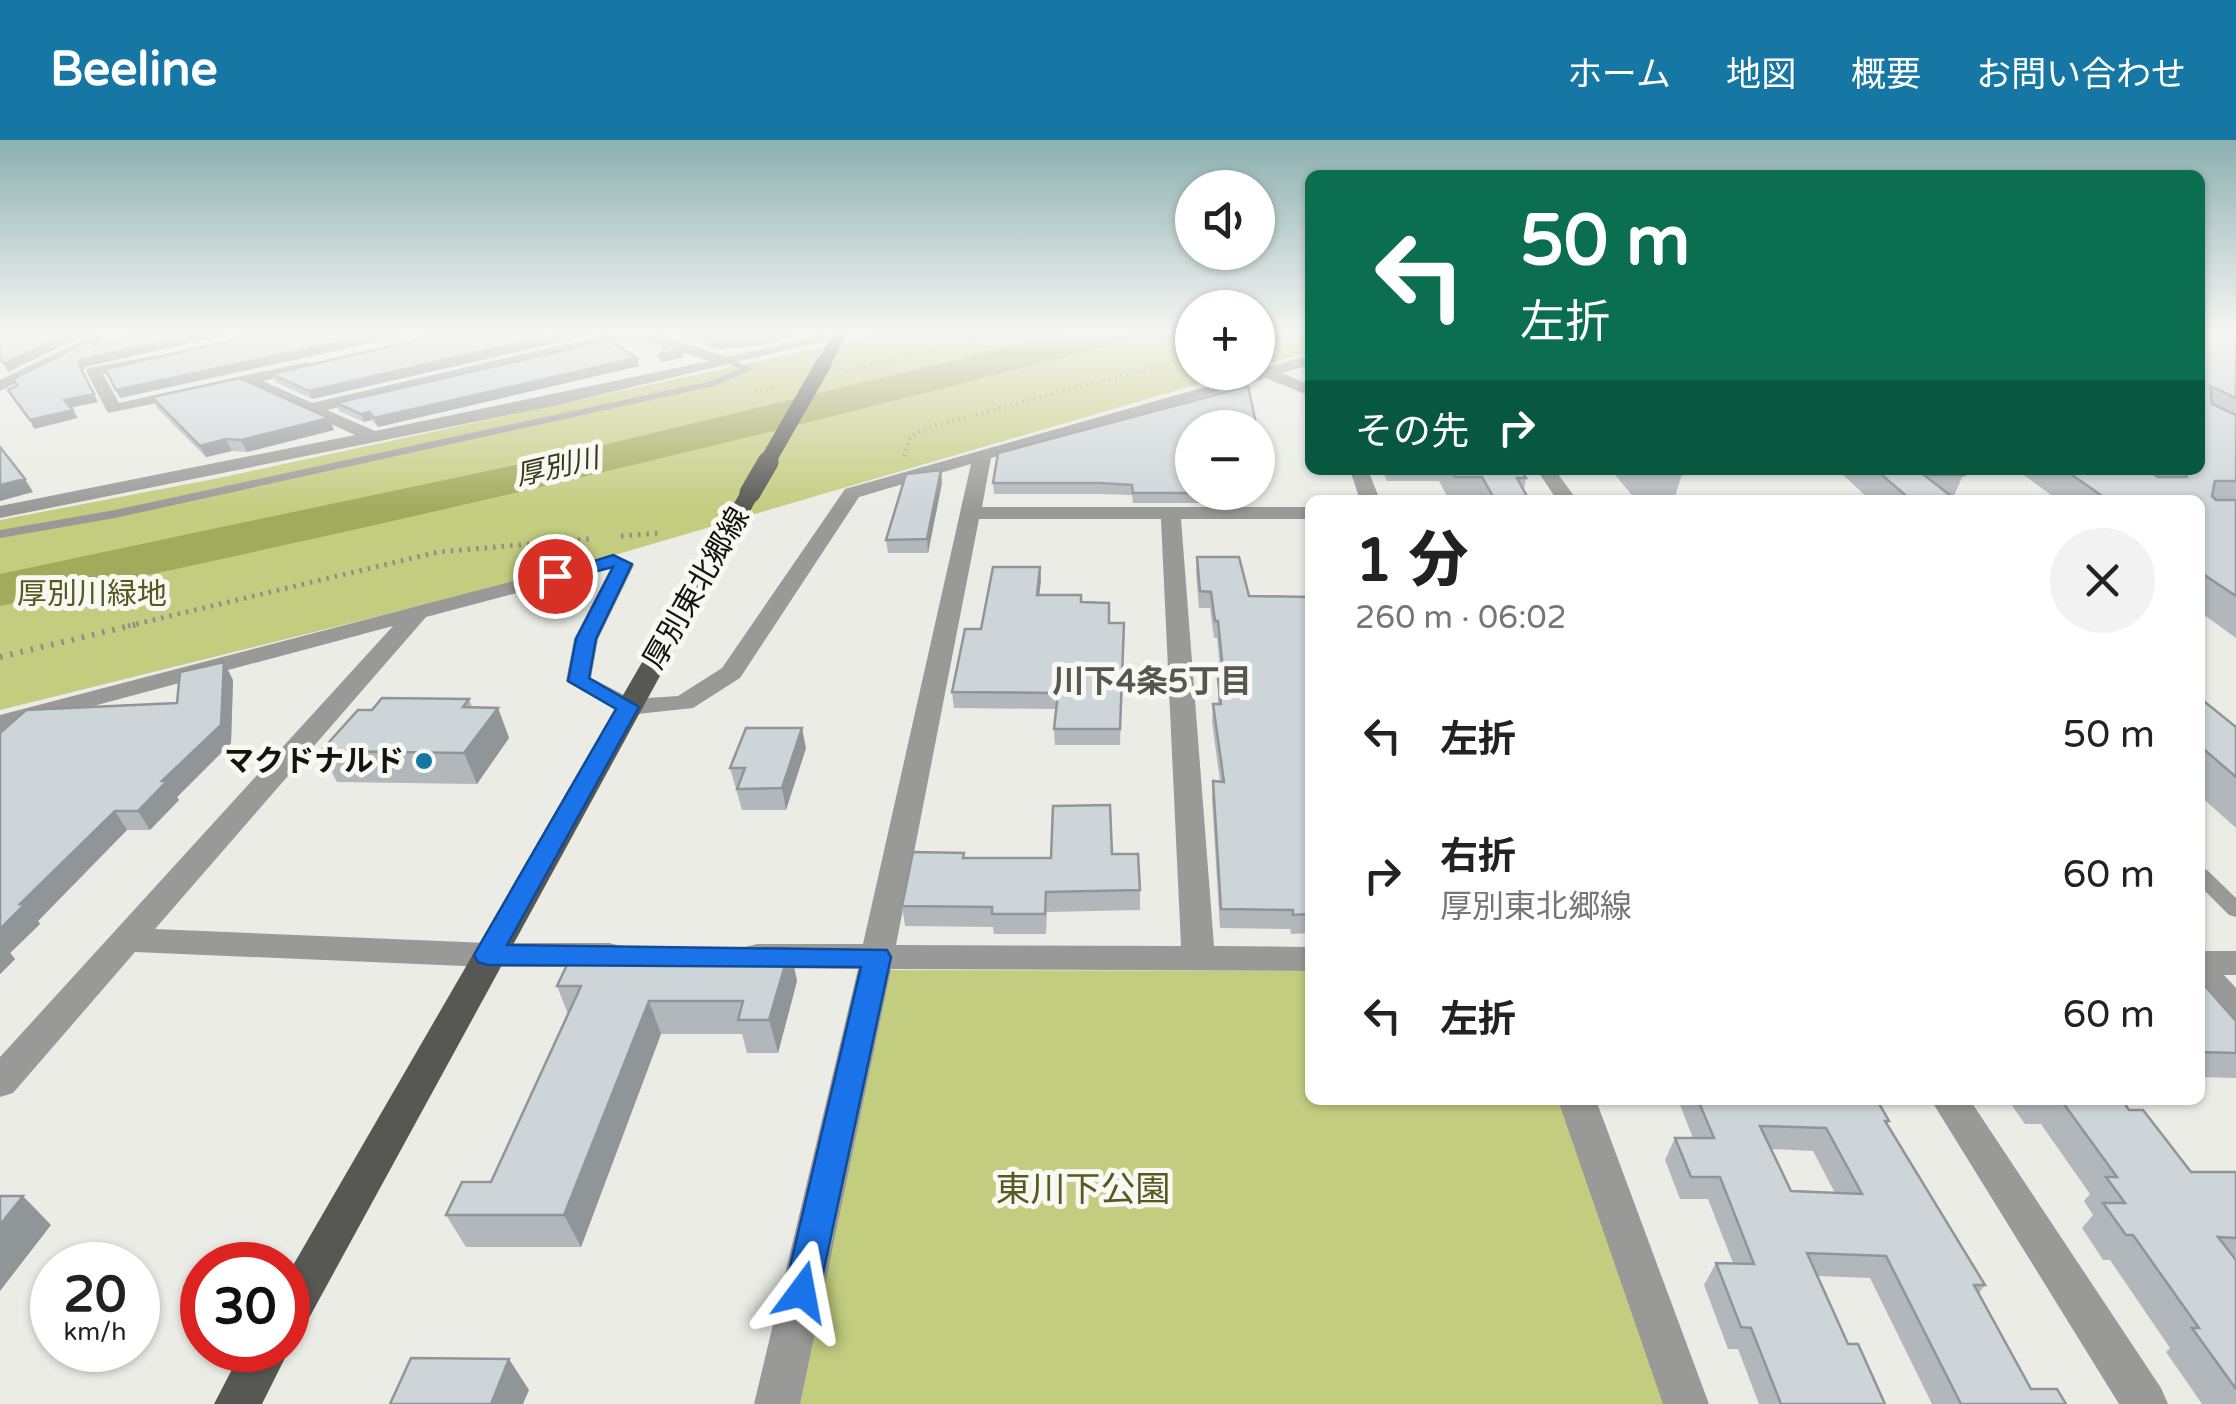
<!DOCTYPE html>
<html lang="ja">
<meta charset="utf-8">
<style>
body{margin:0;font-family:"Varela Round","Noto Sans JP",sans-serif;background:#f2f2f2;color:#222;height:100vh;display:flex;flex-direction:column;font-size:38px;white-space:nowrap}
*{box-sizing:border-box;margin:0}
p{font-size:32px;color:#767676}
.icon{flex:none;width:55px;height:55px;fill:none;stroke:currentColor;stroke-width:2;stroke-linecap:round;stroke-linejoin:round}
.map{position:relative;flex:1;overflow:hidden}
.sheet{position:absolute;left:1305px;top:355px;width:900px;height:610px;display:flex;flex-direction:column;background:#fff;border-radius:15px;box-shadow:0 2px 8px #0004}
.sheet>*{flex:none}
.banner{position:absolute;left:1305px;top:30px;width:900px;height:305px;border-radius:15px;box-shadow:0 2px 8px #0004;background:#0b6e4f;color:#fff;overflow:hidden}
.fabs{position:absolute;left:1175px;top:30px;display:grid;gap:20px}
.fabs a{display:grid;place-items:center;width:100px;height:100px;border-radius:50%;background:#fff;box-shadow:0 2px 8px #0004;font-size:50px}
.speed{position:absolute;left:30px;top:1102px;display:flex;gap:20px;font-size:50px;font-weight:700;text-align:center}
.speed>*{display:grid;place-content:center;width:130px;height:130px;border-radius:50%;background:#fff;box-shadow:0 2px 8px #0004;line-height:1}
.speed small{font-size:25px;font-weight:400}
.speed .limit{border:15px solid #d22;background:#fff;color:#111}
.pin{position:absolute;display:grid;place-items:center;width:85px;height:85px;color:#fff;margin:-42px;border:5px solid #fff;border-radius:50%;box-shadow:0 2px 10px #0007}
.me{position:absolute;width:110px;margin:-55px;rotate:13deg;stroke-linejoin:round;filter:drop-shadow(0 0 8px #0008)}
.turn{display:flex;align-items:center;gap:35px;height:210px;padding:0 50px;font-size:45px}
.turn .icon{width:130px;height:130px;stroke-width:2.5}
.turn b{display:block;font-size:70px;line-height:85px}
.then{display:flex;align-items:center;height:95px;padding:0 50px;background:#0003;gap:20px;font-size:38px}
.round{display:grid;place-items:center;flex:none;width:105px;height:105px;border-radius:52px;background:#f2f2f2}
.head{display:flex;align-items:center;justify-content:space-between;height:170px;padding:0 50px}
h1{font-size:60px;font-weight:800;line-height:75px}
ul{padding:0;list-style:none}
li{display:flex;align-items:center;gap:30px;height:140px;padding:0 50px}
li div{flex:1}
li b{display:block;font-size:38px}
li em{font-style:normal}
header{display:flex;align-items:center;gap:60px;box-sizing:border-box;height:140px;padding:0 50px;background:#1677a4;color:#fff}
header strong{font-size:48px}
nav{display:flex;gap:55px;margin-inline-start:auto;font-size:35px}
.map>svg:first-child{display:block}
.green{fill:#c3cd7f}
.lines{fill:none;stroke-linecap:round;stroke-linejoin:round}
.river{fill:#a2ab5b;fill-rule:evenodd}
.path-far2{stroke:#8f908b;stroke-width:4;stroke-dasharray:1 5;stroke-linecap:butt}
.path-far1{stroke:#8f908b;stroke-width:5;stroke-dasharray:2.5 6;stroke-linecap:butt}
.path{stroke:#8f908b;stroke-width:6;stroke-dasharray:2.5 8;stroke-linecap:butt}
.service{fill:#999a97;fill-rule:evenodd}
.minor{fill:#999a97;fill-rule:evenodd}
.primary{fill:#575853;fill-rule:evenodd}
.primary-bridge-far1{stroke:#575853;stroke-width:16}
.primary-bridge{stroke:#575853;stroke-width:21}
.wall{fill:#b1b7bb;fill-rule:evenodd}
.shaded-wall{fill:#909598}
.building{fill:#ced5d9;stroke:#909598;stroke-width:2.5;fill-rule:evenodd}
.route{fill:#1a73e8;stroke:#114b97;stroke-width:2.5}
.poi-dot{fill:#1677a4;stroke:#f8f9f2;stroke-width:4}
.labels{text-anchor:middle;stroke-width:10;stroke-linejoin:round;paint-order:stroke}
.far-water-label{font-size:28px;font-style:italic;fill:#363a17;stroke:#f8f9f2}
.street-label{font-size:30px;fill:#131411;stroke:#f8f9f2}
.park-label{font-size:30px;fill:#545a20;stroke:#f8f9f2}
.poi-label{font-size:30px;font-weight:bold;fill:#131411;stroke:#f8f9f2;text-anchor:end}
.neighbourhood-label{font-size:32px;font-weight:bold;fill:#565752;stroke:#f8f9f2}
.near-park-label{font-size:35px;fill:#545a20;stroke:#f8f9f2}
</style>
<header>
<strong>Beeline</strong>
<nav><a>ホーム</a><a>地図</a><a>概要</a><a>お問い合わせ</a></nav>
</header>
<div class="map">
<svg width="2236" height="1264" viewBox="0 0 2236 1264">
<rect width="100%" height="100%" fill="#eaece5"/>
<path class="green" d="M888,193h304v39l44,1 -676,198 -560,139v-190l219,-42z
M1258,193h52v19l-52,15z
M888,830l422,1v129h255l104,304h-875z"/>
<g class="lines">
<path class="river" d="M1067,193h63l-5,8c-373,99 -748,187 -1125,265v-32l558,-118z"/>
<path class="path-far2" d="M1258,203l21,-1
M847,231l155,-38
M755,251l26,-6
M904,316l7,-20 18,-9 248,-66"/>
<path class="path-far1" d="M621,396l38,-3
M128,486l310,-74 151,-13"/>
<path class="path" d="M0,517l138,-33"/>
<path class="service" d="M730,219l24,10 -40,17 -599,132 -115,20v-8l115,-20 596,-129 29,-12 -15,-7z
M2200,728l7,2 29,28v19l-7,-2 -29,-29z"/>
<path class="minor" d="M97,193h20l-117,58v-11z
M614,193h40l73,24 103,-24h28l-305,73 -553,112v-12l355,-71 -110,-50 -137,28 -22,-42 2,-3 71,-13v6l-56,13 16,29 188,-41 6,2v6l-50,11 49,22zM636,197l73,24 -334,70 -48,-21z
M1161,193l31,5v9l-29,-11z
M1310,215v10l-28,8 28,12v11l-44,-18 -275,80 -9,49h328v12h-129l33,427 96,1v24l-419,-2 -91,435h-46l104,-435 -101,-1 -12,-3 -4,-9 4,-9 12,-3h106l108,-480 -112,33 -119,181 -47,30 -65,7 -62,-34 8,-42 37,-71 -185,49 -271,312 333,14h121l12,3 4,9 -4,9 -12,3h-121l-353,-15 -122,141 -13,4v-40l393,-431 -393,105v-16l613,-160 21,10 -36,74 -7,39 41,21 46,-3 44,-28 123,-179 413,-117v-6l10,1zM979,379h182l20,427 -285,-1z
M1350,330h18l12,30h-20z
M1537,330h18l22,30h-20z
M2200,811h36v24h-12l12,13v35l-12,-4 -24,-26z
M1558,960h38l113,304h-46z
M1931,960h39l191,288 7,16h-49z"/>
<path class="primary" d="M833,193h15l-18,33h-12l-2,-3z
M750,347l10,6 -457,836 -15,6v-61l452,-781z
M288,1206l1,4 -27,54h-48l28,-54h46z"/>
<path class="primary-bridge-far1" d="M766,324l58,-101"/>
<path class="primary-bridge" d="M750,353l18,-31"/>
</g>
<path class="wall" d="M680,193h119l-37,12 -47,4 -34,-11z
M2200,193h36v305l-36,-26v-112h-142l-41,-30h183z
M590,195l-278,64 -37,-17 -4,-8z
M639,226l-261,61 -6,-7 -8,2 -25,-11 -3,-8z
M152,257l177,21 5,12 -87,22 -15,-1 -26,6 -49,-49z
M1192,288l12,64v11h-71l-1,-8 -31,-1h-107l-1,-11z
M1258,288l10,49 -1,10h-9z
M941,330l1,13 -14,70h-40l-2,-13z
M1382,330h140l4,8 -2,12 5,10h-80l-10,-19h-52z
M1611,330h67l4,4 -8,26h-38z
M1840,330h117l6,5 -10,23 3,2h-86l-30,-28z
M1197,417l52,39 61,1v336l-19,1 -1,-5 -70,-1 -8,-129 1,-18h7l-8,-59 1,-18h5v-25h3l-4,-41h-3l-4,-30h-11l-3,-35z
M1040,427l-1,28 42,7 28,21h15l-4,122h-65l-1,-16 2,-20 -102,-1 -2,-16 29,-63z
M233,540l-2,63 -54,54 2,3 -29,30h-23l-89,91 2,3 -30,29 5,6 -15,15v-241l177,-30z
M2200,558l36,29v101l-36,-32z
M469,559l3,8 26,1 11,30 -32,46 -140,-2 -16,-31 51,-41z
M806,608l-20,62h-44l-12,-42z
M1112,714l28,36v20l-93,2 -1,22h-52l-1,-7 -88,-1 -3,-20 62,-48h87z
M790,808l7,33 -19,72h-31l-5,-19h-81l-80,213h-115l-20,-32 45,-33 77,-168 -11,-28z
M2200,846l36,35v57l-36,-1z
M1678,960h199l12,21 -2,3 98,161 -6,8 52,96 35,15h-134l-62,-126 -53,-2 31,68 37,60h-126l-21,-55h-10l-24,-64 12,-22h17l-25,-64h-28l-15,-39 10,-22h18zM1771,1009l42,2 22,42 -44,-2z
M2008,960h114l7,10 62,62h45v232h-34l-36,-52 4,-4 -60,-88h-7l-21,-32 11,-13 -9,-14 6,-7 -49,-70h-16z"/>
<path class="shaded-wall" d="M68,193h13l1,3 -74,36 -4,-8z
M199,193h36l-150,34 -2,6 -4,-8 2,-5z
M380,193h37l-297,65 -4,-8z
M562,193h28v2l-278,64 -3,-8z
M711,193h88l-37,12 -47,4z
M682,209l2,8 -23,5 -2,-7z
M637,218l2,8 -261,61 -4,-9z
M94,254l4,8 -30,6 -4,-8z
M73,270l5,8 -44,11 -4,-9z
M369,272l3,8 -8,2 -3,-8z
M329,278l5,12 -87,22 -6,-12z
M226,299l6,12 -26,6 -6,-11z
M941,330l1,13 -14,70 -1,-14z
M25,339l8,13 -33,9v-16z
M1040,427l1,15 -4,28v-15z
M224,522l9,18 -2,63 -54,54 2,3 -29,30 -12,-19 24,-30z
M498,568l11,30 -32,46 -13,-31z
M802,588l4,20 -20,62 -4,-22z
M115,671l12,19 -89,91 2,3 -30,29 5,6 -15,15v-45l20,-25z
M790,808l7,33 -19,72 -9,-33z
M649,861l12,33 -80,213 -17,-32z
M23,1056l28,29 -51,66v-66z
M509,1219l20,31 -6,14h-32z"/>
<path class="building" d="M0,193h68l-64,31 -4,-6z
M154,193h45l-118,27 -2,5 15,29 -30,6 9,10 -43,10 -22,-30 9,-4 -4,-7 77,-38 3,4z
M264,193h116l-264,57 -11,-21z
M447,193h115l-253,58 -38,-17z
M2200,193l36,1v64l-26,-12 2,18 24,11v66h-21l-3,15 4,4h20v96l-36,-24v-72h-92l-43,-30h83l10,7h29l-1,-6 -2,-1h16z
M608,200l29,18 -263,60 -5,-6 -8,2 -25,-11z
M668,204l14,5 -23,6z
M240,238l89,40 -88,22 -15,-1 -26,7 -48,-49z
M1248,246l9,42h-65v64l12,1h-71l-1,-8 -31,-2h-108l5,-30z
M1258,288l10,49h-10z
M0,307l25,32 -25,6z
M941,330l-14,69 -41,1 20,-66z
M1451,330h70l5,8h-9l12,22h-34l-13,-23h-27z
M1639,330h39l4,4h-39z
M1876,330h81l6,5h-39l32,25h-45z
M1197,417h42l10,39 61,1v317l-17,1v-5l-72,-1 -8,-128 11,1 -11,-78h8l-3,-25h6l-6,-58h-3l-4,-29 -11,-1z
M993,427h47l-3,28h44v7l28,1v20h15l-4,106h-66l4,-36 -106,-1 13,-63h16z
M224,522l-3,63 -59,56h5l-29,30h-23l-95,93h5l-25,25v-196l26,-23 151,-7 3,-31z
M382,558l87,1 -6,8 35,1 -34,45 -143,-2 37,-41h14z
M2200,558l36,29v50l-36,-31z
M746,588h56l-20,60 -45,1 8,-21h-15z
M1110,665l2,49h26l2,36 -94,2 -1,22h-53v-7l-90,-1 11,-54 51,1 -1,5h88l2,-52z
M575,808h215l-21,72h-31l5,-19h-94l-85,214h-118l16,-33h29l90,-196h-24z
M2200,846h5l31,35v32l-36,-1z
M1698,960h179l12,21h-4l100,164h-11l57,104h26l9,15h-105l-75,-148 -79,-3 41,91h10l27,60h-104l-30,-76 -10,-1 -25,-64 38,1 -34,-87h-29l-16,-39h39zM1760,986l66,2 36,66 -71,-3z
M2061,960h61l7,10h14l48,62h45v66l-18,-1 18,23v129l-44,-61h7l-66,-93h-7l-23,-32h22l-19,-26h11z
M0,1056h23l-23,29z
M411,1218l98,1 -18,45h-101z"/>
<linearGradient id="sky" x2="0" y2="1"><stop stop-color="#8cb0b0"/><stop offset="0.52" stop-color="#f6f6f3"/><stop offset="1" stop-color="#f6f6f3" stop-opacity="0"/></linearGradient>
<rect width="2236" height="370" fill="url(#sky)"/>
<path class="route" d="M613,415l19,9 -36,75 -7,39 50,29 -132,238 380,5 4,7 -72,335 -5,12 -12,5 -13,-5 -5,-12 77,-325 -373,-2 -10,-3 -4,-7 142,-246 -48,-28 8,-42 37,-72 -58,15 -9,-6z"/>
<circle class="poi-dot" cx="424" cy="621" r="10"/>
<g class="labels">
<g class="far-water-label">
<text transform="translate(557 326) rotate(-13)" y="10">厚別川</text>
</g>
<g class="street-label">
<text transform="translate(696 448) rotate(-60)" y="10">厚別東北郷線</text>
</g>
<g class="park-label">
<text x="92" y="464">厚別川緑地</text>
</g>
<g class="poi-label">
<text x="404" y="631">マクドナルド</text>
</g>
<g class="neighbourhood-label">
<text x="1152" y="552">川下4条5丁目</text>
</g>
<g class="near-park-label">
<text x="1083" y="1061">東川下公園</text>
</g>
</g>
</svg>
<div class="fabs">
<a><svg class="icon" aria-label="sound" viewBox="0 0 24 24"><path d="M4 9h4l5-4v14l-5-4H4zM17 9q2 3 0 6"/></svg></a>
<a>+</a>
<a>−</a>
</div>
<div class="speed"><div>20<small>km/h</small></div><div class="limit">30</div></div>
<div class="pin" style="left:555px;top:436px;background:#d93025"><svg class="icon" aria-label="arrive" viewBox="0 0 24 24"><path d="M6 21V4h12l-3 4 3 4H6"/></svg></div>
<svg class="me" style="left:802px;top:1152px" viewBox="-20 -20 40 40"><path d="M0-17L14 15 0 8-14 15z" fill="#1a73e8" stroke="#fff" stroke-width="4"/></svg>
<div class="banner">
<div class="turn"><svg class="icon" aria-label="left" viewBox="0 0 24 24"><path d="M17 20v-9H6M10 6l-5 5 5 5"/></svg><div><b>50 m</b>左折</div></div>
<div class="then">その先<svg class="icon" aria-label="right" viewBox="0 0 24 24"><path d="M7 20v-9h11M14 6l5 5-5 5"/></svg></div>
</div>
<section class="sheet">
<div class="head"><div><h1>1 分</h1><p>260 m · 06:02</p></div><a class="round"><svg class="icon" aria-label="close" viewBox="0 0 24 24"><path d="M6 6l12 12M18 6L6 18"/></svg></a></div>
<ul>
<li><svg class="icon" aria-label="left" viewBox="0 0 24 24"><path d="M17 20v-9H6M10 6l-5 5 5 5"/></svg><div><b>左折</b></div><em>50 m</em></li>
<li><svg class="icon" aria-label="right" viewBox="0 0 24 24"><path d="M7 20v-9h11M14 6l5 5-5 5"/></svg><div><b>右折</b><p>厚別東北郷線</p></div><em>60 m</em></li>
<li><svg class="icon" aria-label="left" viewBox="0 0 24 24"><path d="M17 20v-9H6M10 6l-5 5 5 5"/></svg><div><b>左折</b></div><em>60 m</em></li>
</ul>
</section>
</div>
